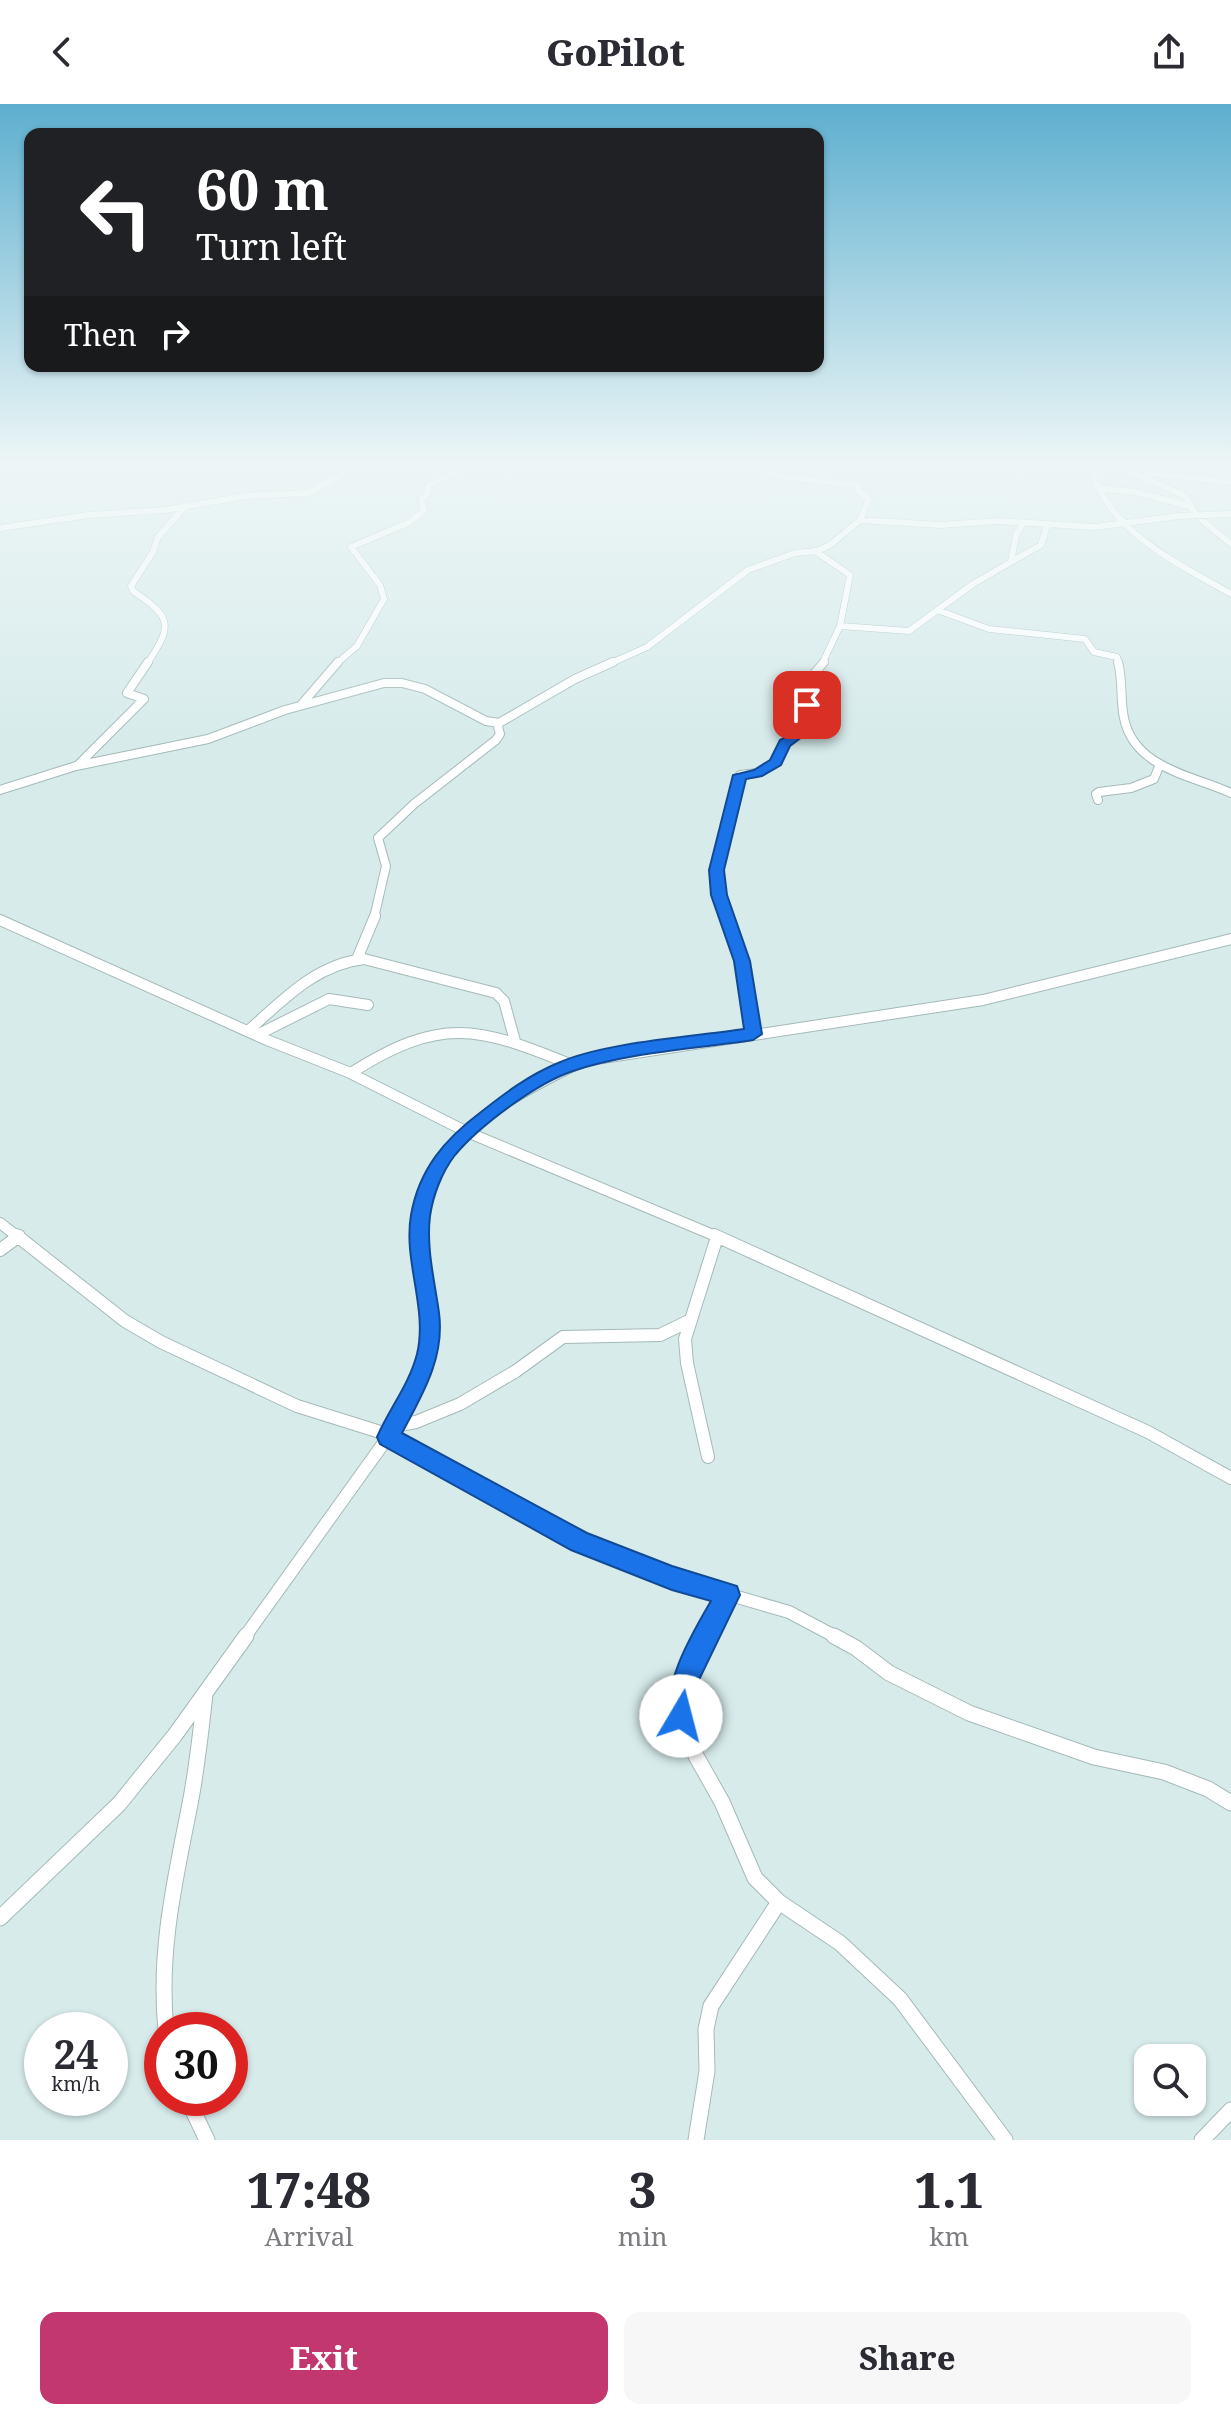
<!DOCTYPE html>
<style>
body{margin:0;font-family:"Noto Serif",serif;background:#f7f7f7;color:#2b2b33;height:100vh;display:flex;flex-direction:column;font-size:30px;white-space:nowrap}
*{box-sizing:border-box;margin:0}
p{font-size:26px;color:#7c7c81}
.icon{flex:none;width:44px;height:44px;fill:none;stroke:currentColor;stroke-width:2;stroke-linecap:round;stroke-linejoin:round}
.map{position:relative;height:2036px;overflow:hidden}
.side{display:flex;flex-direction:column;background:#fff;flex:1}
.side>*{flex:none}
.guide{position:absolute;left:24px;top:24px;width:800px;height:244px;border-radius:16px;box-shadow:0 2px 6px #0004;background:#202124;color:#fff;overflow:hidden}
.controls{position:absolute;left:1134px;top:1940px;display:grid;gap:16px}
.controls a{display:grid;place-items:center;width:72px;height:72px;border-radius:16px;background:#fff;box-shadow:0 2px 6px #0004;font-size:40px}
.speed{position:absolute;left:24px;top:1908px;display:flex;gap:16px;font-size:40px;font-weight:700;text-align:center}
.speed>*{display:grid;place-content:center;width:104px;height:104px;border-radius:50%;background:#fff;box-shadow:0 2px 6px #0004;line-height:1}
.speed small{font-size:20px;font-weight:400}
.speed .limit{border:12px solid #d22;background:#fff;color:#111}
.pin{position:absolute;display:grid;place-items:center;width:68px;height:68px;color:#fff;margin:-34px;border-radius:16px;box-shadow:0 4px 12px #0006}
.me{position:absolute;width:88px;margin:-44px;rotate:8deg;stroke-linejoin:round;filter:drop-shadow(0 0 6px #0008)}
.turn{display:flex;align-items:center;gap:28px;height:168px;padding:0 40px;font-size:36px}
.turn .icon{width:104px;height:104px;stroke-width:2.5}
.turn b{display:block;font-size:56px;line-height:68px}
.then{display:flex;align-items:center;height:76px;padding:0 40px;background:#0003;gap:16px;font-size:30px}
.eta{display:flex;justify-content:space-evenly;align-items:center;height:136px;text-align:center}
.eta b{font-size:48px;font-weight:800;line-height:56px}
.button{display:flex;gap:16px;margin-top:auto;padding:16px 40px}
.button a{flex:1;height:92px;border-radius:16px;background:#c2376e;color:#fff;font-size:32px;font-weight:800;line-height:92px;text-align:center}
.button a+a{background:#f7f7f7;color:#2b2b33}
header{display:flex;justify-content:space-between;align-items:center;height:104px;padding:0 40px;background:#fff;font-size:36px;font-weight:800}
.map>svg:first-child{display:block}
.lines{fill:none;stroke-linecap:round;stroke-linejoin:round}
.minor-far4-casing{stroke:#a5b9b9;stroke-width:7}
.minor-far3-casing{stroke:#a5b9b9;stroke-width:10}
.minor-far2-casing{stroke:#a5b9b9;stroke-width:12}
.minor-far1-casing{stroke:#a5b9b9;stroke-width:14}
.minor-casing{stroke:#a5b9b9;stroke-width:17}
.minor-far4{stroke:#fff;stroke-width:6}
.minor-far3{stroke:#fff;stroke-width:8}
.minor-far2{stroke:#fff;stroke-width:10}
.minor-far1{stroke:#fff;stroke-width:12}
.minor{stroke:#fff;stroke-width:15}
.route{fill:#1a73e8;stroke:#114b97;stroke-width:2}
</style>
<header><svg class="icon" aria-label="back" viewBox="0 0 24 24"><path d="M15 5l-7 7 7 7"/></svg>GoPilot<svg class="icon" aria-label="share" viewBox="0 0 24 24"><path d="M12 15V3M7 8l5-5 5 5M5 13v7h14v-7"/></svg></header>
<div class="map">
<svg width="1231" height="2036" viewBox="0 0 1231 2036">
<rect width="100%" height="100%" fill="#d7ebeb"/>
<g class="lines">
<g class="minor-far4-casing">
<path id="minor-far4" d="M1051,356l38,5
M1089,356c15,70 85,101 142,134
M1106,356l79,36 11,19 35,29
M1146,369l85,9
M1096,384l39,4 57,15
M860,416l80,5 58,-4 97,6 84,-11 52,-2
M0,424l89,-13 76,-5 81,-14 63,-3 29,-16 16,-17
M815,447l35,24 -10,51 -18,38
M1011,458l30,-17 6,-19
M940,507l49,18 96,10 9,13 23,5 2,7
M840,522l69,5 64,-47 38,-22 5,-27 7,-12
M147,560c27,-40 24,-47 -14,-73l-2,-5 22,-34 5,-15 27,-30
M336,560l21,-18 27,-47 -4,-14 -29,-38 57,-24 16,-12 -3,-12 7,-6v-7l40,-19 -4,-7
M609,560l38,-17 101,-77 47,-17 22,-2 13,-6 30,-25 9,-21 -10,-7 -2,-7 -81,-9 -8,-4 3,-9 -7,-3"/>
</g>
<g class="minor-far3-casing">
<path id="minor-far3" d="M1118,558c5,18 2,38 6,56 10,50 67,57 107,75
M301,601l37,-43
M79,660l65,-65 -17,-6 21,-31
M0,686l76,-24 132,-27 77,-29 99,-27h18l23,6 61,32 13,2 76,-44 38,-17
M1098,696l-2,-6 3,-2 32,-4 23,-9 6,-15
M374,814l12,-52 -8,-28 36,-34 82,-64 4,-6 -3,-11
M727,814l-10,-40 23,-103 17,-2 18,-10 10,-20 10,-6 12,-32 6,-30 11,-13"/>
</g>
<g class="minor-far2-casing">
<path id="minor-far2" d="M726,812l16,45 11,73
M0,816l267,120 81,32 119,60 251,105
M357,855l18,-43
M248,927c34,-30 68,-67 116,-72l132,34 8,8 11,40
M257,931l72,-36 39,6
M351,969c90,-57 126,-47 221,-8
M0,1119l18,14
M419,1133c1,-22 7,-52 18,-72 25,-44 102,-83 146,-104l400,-61 248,-61"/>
</g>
<g class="minor-far1-casing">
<path id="minor-far1" d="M16,1131l109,86 36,21 136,64 80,25 202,111 93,36 117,34 49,26
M714,1131l434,197 83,46
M0,1146l19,-14
M394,1322l22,-4 44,-18 56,-33 47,-34 97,-2 29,-14
M708,1353l-21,-94 -2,-24 32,-102
M244,1534l144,-201 30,-54 10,-30 2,-36 -11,-82
M705,1534l23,-43"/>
</g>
<g class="minor-casing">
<path id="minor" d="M707,1532l-14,26 -14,40 17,54 26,46 33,76 24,24 61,41 60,56 105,141
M834,1532l22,12 33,25 80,40 125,44 70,15 44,17 23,14
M0,1814l119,-114 56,-69 71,-99
M166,1926c-8,-78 9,-150 24,-226 7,-36 11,-73 15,-110
M187,1994l20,42
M696,2036l11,-69 -1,-42 5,-23 68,-104
M1202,2036l29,-30"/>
</g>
<use href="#minor-far4" class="minor-far4"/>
<use href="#minor-far3" class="minor-far3"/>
<use href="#minor-far2" class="minor-far2"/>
<use href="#minor-far1" class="minor-far1"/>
<use href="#minor" class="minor"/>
</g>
<linearGradient id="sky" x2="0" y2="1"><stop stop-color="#5dafcf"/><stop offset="0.56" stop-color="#edf6f6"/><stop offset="1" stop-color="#edf6f6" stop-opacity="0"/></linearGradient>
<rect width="1231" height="641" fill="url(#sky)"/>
<path class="route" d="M803,599l11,2 -12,32 -12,9 -9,19 -19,11 -16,3 -22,91 3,25 23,66 12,73 -9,6c-58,9 -123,12 -180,31 -36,12 -93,54 -118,84 -13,17 -22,40 -25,61 -4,33 5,66 9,97 6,45 -17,82 -37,120l185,100 85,33 65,20 3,9 -45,93 -1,28 -4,9 -9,4 -9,-4c-14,-35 21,-93 39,-124l-39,-11 -101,-40 -191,-106 -3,-7c12,-28 32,-52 40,-83 11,-45 -14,-93 -6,-139 8,-46 34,-76 70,-103 24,-19 48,-37 77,-49 47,-21 133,-26 186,-34l-10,-68 -23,-66 -2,-25 24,-95 21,-5 16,-10 10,-20 10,-5z"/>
</svg>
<div class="controls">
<a><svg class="icon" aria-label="search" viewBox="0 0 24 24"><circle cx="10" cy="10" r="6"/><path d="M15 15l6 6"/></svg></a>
</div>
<div class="speed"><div>24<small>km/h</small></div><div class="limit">30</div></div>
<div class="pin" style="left:807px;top:601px;background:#d93025"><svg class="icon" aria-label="arrive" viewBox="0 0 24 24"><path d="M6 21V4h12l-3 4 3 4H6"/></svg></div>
<svg class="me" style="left:681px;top:1612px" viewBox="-20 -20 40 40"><circle r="19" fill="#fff"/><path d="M0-13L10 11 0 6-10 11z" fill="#1a73e8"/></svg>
<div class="guide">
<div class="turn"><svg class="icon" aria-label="left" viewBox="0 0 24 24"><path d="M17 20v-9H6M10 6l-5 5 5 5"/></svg><div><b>60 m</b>Turn left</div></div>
<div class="then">Then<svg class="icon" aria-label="right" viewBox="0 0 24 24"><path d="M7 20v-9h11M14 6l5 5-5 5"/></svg></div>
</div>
</div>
<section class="side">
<div class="eta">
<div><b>17:48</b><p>Arrival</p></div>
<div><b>3</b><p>min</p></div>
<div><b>1.1</b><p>km</p></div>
</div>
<div class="button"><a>Exit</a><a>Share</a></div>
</section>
